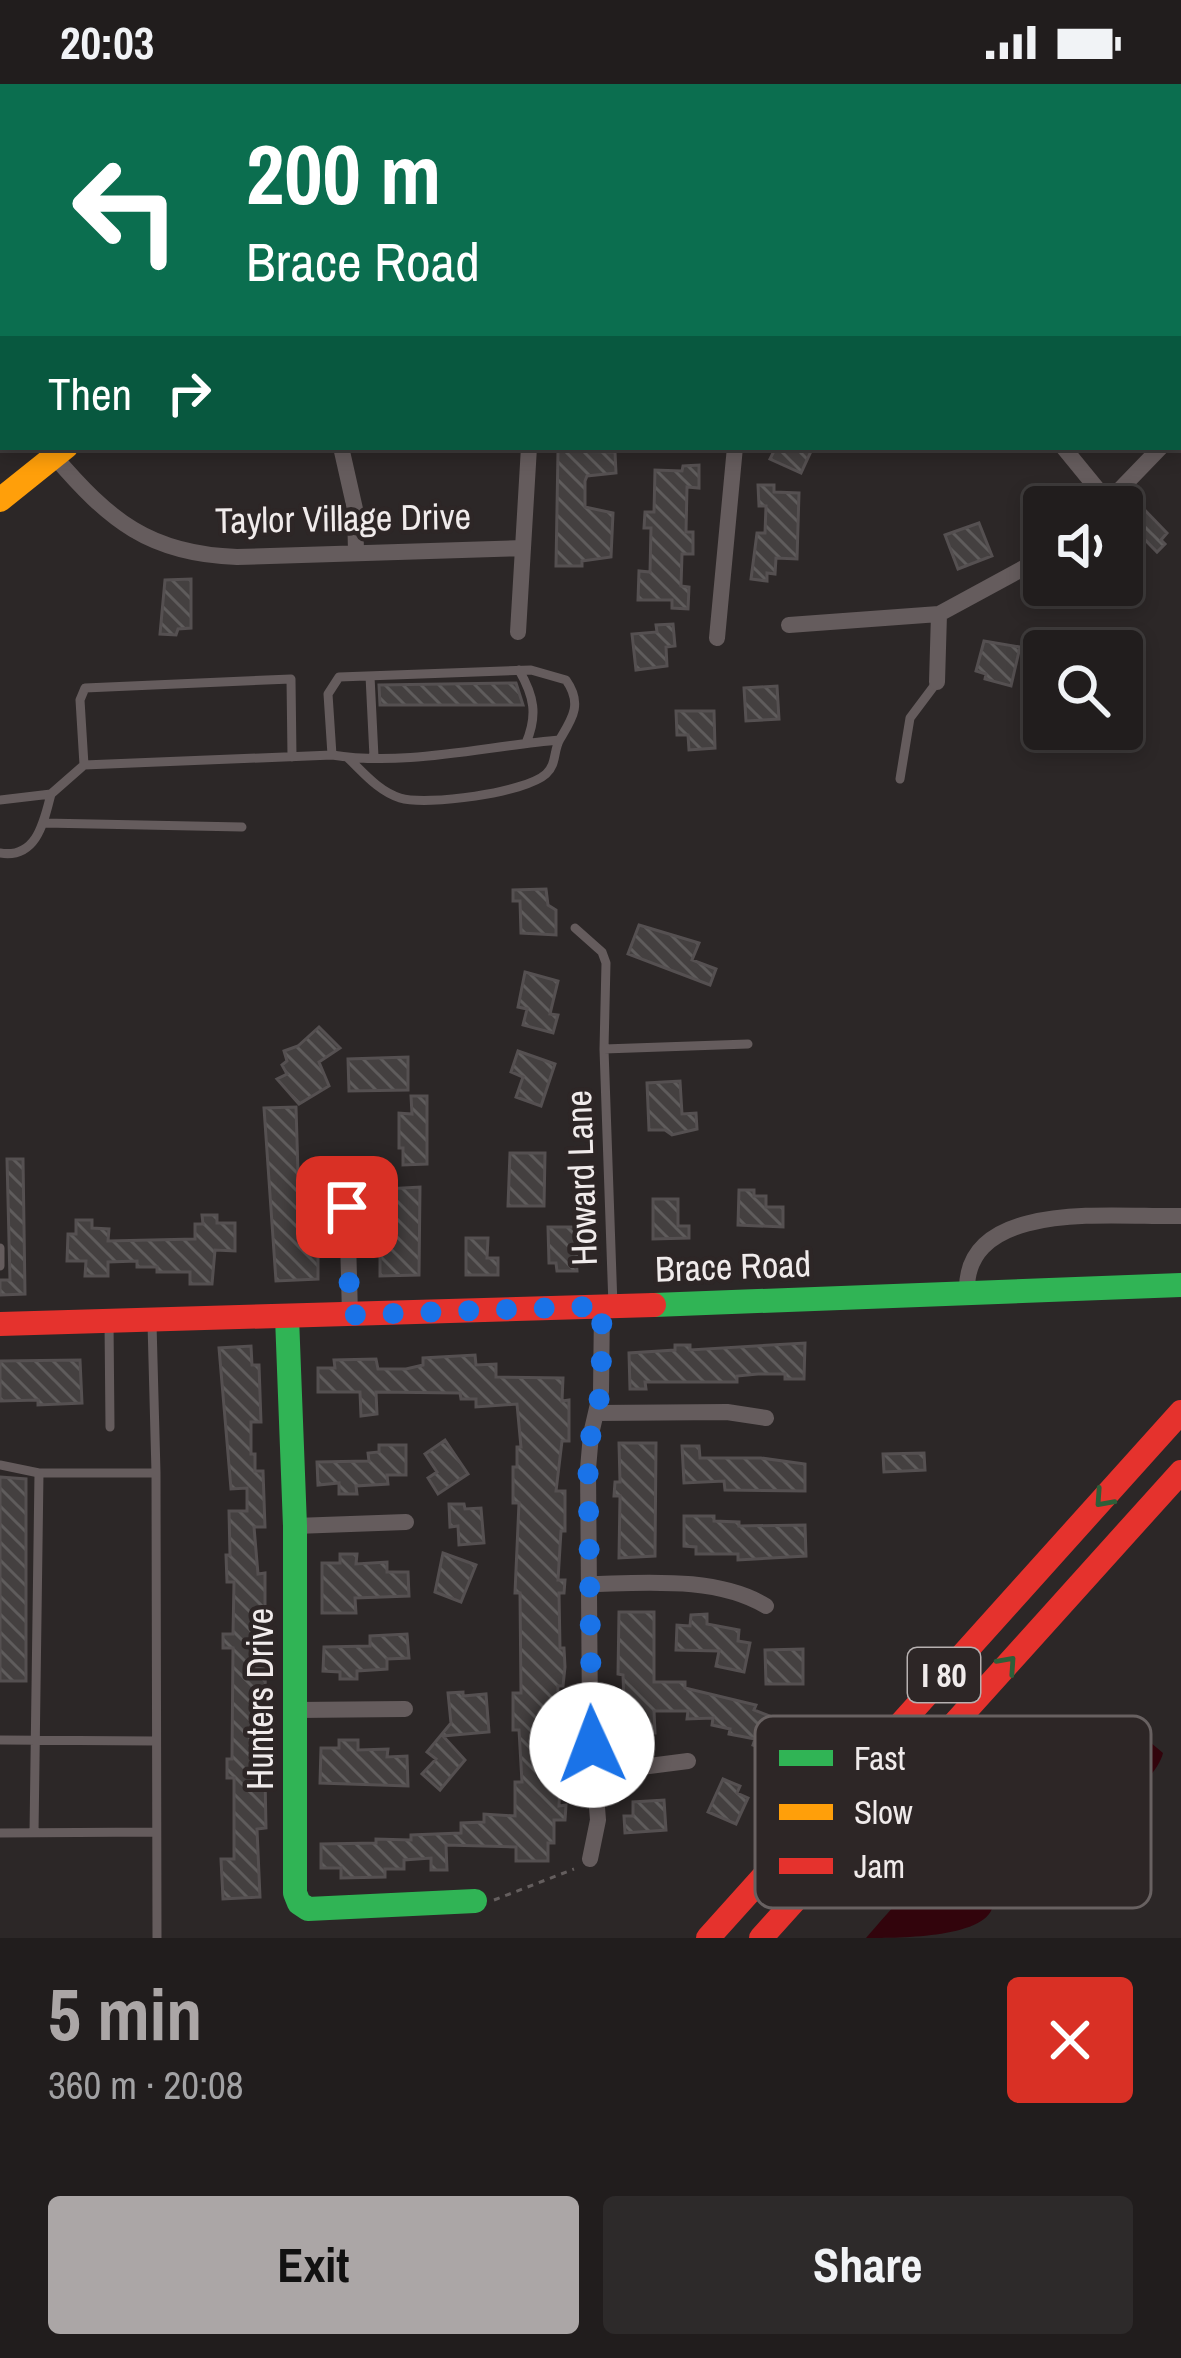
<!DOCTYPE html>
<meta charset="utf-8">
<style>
body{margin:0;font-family:"Archivo Narrow",sans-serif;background:#2d2a2a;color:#f1f3f6;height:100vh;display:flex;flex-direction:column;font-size:45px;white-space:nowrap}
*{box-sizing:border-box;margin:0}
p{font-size:39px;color:#a2a2a4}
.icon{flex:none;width:66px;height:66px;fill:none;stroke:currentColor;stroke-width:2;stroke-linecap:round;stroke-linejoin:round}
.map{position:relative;height:1854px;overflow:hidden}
.drawer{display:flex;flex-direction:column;background:#211d1d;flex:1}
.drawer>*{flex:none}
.hud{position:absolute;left:0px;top:0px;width:1182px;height:366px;box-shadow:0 6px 18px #0003,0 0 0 3px #3e3b3b;background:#0b6e4f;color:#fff;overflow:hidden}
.controls{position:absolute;left:1023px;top:402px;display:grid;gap:24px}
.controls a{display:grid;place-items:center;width:120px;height:120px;border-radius:12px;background:#211d1d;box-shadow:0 6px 18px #0003,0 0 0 3px #3e3b3b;font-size:60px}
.pin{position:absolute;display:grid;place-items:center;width:102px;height:102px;color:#fff;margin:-51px;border-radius:24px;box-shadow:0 6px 18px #0006}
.me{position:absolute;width:132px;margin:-66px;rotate:358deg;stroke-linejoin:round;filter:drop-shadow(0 0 9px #0008)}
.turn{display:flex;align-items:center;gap:42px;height:252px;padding:0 48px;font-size:54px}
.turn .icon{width:156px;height:156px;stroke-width:2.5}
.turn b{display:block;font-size:84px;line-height:102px}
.then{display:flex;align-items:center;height:114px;padding:0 48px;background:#0003;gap:24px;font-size:45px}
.round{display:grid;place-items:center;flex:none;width:126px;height:126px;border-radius:12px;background:#2d2a2a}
.head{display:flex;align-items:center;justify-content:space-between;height:204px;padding:0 48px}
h1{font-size:72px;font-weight:700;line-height:90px;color:#aba6a6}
.button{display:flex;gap:24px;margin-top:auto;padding:24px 48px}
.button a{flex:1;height:138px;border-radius:12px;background:#aba6a6;color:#111;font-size:48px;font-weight:700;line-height:138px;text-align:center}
.button a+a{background:#2d2a2a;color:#f1f3f6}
.status{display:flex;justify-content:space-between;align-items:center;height:84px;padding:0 60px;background:#211d1d;direction:ltr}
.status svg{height:33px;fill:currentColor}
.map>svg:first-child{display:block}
.water{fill:#32040c}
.building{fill:url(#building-back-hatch);stroke:#555051;stroke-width:3}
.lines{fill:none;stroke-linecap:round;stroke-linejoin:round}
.path{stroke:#645e5e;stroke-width:3;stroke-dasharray:6 6;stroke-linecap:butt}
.lane{stroke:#655c5d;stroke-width:9}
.street{stroke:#655c5d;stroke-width:16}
.fast{stroke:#30b455;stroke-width:24}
.slow{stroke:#ff9f0a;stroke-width:24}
.jam{stroke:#e5322d;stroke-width:24}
.rail-casing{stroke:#645e5e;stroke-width:9}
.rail{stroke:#2d2626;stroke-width:4.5;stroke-dasharray:14;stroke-linecap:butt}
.oneway{stroke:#2e5f39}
.route{stroke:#1a73e8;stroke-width:21;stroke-dasharray:0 37.8}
.labels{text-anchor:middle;stroke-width:9;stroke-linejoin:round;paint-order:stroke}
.shield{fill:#2d2626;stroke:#b6b0b0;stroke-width:3}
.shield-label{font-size:33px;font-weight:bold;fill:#f0ebeb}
.street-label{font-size:36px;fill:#f0ebeb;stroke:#2d2626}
.key{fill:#2d2626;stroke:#686161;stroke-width:3}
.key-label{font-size:33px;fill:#f0ebeb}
</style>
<div class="status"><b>20:03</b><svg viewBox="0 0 49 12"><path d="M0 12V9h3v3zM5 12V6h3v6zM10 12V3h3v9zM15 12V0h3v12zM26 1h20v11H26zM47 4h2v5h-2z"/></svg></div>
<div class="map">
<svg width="1181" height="1854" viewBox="0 0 1181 1854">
<defs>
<pattern id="building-back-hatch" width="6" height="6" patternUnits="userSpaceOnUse" patternTransform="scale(3)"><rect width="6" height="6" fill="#444040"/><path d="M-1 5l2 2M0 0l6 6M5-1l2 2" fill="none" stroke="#5f5c5c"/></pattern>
</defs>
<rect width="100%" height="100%" fill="#2c2727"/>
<path class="water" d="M1138,1648l25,21c-7,33 -98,101 -130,83 -2,-9 -8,-18 -2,-27 12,-24 81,-75 107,-77z
M968,1780c15,10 26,20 25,39 -1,35 -94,35 -127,35 28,-31 56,-72 102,-74z"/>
<path class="building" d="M776,363h37l-12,26 -31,-14z
M558,367l57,1 1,21 -29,3 -2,5v26l28,6 -2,44 -29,4v5h-26z
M699,381v23l-12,-1 -1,45h7v22h-11l-1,32 8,1 -1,22 -16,-1v-8h-34l1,-29 11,1 1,-44h-7l1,-16h9l1,-42 27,1 1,-5z
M758,401h16v7l25,1 -2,66 -21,-1 -1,16 -8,-1v8l-16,-2 6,-46h8l1,-27h-7z
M1137,418l30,31 -6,7 4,4 -8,8 -34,-35z
M979,439l13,33 -34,13 -13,-34z
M191,495v49l-13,1 -2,6 -16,-1 5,-54z
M673,540l2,22 -9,1 1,19 -31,4 -4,-36 25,-2 -1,-7z
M984,557l36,6 -9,39 -26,-7 1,-5 -10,-3z
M516,599l7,22h-143l-1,-20z
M777,602l2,33 -33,2 -2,-33z
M676,627h38l1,37 -26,2 -1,-15h-11z
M546,805l2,16 8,5v25l-35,-2 -1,-32h-7v-11z
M639,841l60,18 -7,17 24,9 -6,16 -82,-31z
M525,888l33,9 -8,33 8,1 -5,18 -30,-8 4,-16 -9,-2z
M319,943l21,21 -21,14 10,24 -30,18 -22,-25 10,-5 -5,-9 5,-4 -3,-10 14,-5z
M518,967l37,13 -14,42 -25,-9 7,-20 -12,-5z
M408,973v33l-59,1 -1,-32z
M680,997l2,33 14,-1 1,16 -25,6 -7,-5h-16l-2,-47z
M411,1012h16v68l-24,1v-17h-4v-35l13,1z
M296,1023l2,66h4v25h9v56h7v25l-42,2 -12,-173z
M510,1069h35l-1,53h-36z
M7,1075h16l2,135 -25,1v-15h10z
M420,1103l-1,88 -39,1v-73h7l-1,-14z
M739,1106h15v6h12v11h17v20l-45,-2z
M653,1115h25v27h11v12l-36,1z
M202,1131h15v8h18v28l-20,-1 -3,34h-22v-12h-33v-5h-20v-6l-29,1v14h-23l1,-15h-19l1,-27h8v-14h16v8l17,1 -1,12 87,-2v-15h8z
M548,1143h28l6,30h-6l1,14h-20l-1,-8h-7z
M466,1154h22l-1,20h11v17h-32z
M805,1259l-1,36h-19v-5h-27l-21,2v6h-92l1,7h-16l-1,-36 46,-3v-5h15v5z
M251,1262l1,19h7l2,57h-10v32h4v17h8l2,56h-11l4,47 7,-1v56l-7,1 -2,38 9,1 1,62h-11l2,45 8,1 1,51 -9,1 3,68 -37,2 -2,-40h13v-81h-7v-19h5l1,-111h-10v-14h10l1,-52h-7l-1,-27h4l-1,-44h18v-23l-16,1 -12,-141z
M475,1271l1,10 20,-1v13l67,1 -1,23 7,-1v41h-7l-6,50h9v40h-4l-3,49h7l-1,13h-5l1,55h4l1,19 -2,19h-5l-1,51h10v19h-6l-2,50 7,-1 -1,15h-11v23h-6v18h-32v-14l-70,-2 1,25h-16v-12l-27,2v9h-19v8l-44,1v-10h-20v-24l55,-1v-4l35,1v-5l50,-2v-10l23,-1v-8l31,2v-34h7l-3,-52h-6v-37h8l-1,-100h-5l4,-90h-6v-36h4v-20h4l-4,-43 -41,3v-8h-15l-1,-6 -84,-1 1,22 -16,2 -1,-24h-42v-24h17l-1,-8 42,-1 2,10h28l17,-4v-7z
M80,1276l2,43 -44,2v-5l-38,1v-40z
M445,1356l23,34 -30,20 -10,-16 9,-6 -12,-18z
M619,1359h37l-1,113 -36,2 1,-62h-6l1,-14h5z
M379,1361h27v30h-19l1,9 -32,2 1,8h-18v-11l-21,2 -1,-23 52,-1 -1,-8 11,-1z
M682,1362h17l1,12h61l44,6v27l-80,-1 -1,-9 -40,2z
M924,1369l1,17 -41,2 -1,-18z
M0,1393l26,2v202h-26z
M449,1420h15l1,5 16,-1 3,35 -25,2 -1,-19 -8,1z
M684,1432h30v5l25,1v4l66,-1 1,31 -68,4v-6h-42v-7l-12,-1z
M443,1469l33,12 -15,37 -26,-10z
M340,1470h17l-1,10 31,-2v10h21l1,24 -54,2 1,15h-34v-50h18z
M619,1528h35v70h31v6l71,17 -2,5 45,17 -9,27 -13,-6 -1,5 -23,-8 2,-6 -26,-5 1,-5 -18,-4 1,-7 -26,1 1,-8h-34l1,22h-36l5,-31 -1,-27 -5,-1z
M707,1530v10l32,6 -1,11 12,2 -6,29 -28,-6 3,-15 -43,-1 1,-25 13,1 1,-11z
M407,1550l2,24 -22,1v10l-30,2v8h-17v-7l-17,-1 1,-24 46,-1v-10z
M803,1565v35h-37l-1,-34z
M463,1608v4l23,-2 3,38 -46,4 22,24 -25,30 -18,-16 14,-15 -9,-7 24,-29 -3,-30z
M339,1656h19v10l30,-1 -1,8 20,-1 1,30 -88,-3 1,-35h18z
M723,1695l17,7 -3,7 11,5 -12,26 -28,-12z
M664,1716l2,30 -41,3 -1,-17h9v-14z"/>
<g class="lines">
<path class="path" d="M285,3l3,-3
M0,235l3,-2
M494,1816l80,-31"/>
<path class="lane" d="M644,0l3,3
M615,3l3,-3
M748,3l2,-3
M864,3l3,-3
M519,586c15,26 19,45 7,73
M370,592l4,81
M347,673c16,15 31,34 53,41 27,8 125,-5 146,-24 11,-10 7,-23 14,-35 12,-20 23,-35 6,-59l-35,-10 -192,7 -11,17 4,61c73,12 154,-9 227,-15
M84,681l-4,-65 5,-12 206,-9 1,78
M900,695l10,-61 27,-36
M0,716l51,-6 33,-29 248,-10
M44,739l198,4
M0,769c37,6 44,-32 51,-59
M575,844l27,24 4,11 -2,86
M0,1164v18
M613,1222l-9,-257 144,-5
M109,1238l1,105
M0,1381l39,8h117l-4,-150
M156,1389l1,465
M0,1656l155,1
M0,1749l155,-1
M34,1749l5,-360"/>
<path class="street" d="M842,0l4,3
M1179,190l2,2
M1179,352l2,-1
M341,363l14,62 1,43
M1063,363l45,55
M54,372c55,64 95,98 183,101l286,-9
M1103,423l58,-60
M789,541l150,-11 105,-57
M518,548l11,-185
M717,554l18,-191
M937,598l2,-68
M346,1080l4,151
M967,1209c-4,-96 149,-75 214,-77
M596,1329l131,-1 39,6
M295,1442l111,-4
M589,1500c56,-1 127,-8 177,22
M296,1626l109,-1
M595,1689l93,-12
M590,1775l8,-39 -8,-101 -2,-250 3,-35 10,-43 1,-85"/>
<path class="fast" d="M516,3l3,-3
M654,1221l527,-20
M287,1233l8,209v367l4,10 9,6 167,-8"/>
<path class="slow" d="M0,416l66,-53"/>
<path class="jam" d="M0,1240l654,-19
M708,1854l473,-526
M761,1854l420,-466"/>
<g class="rail-casing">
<path id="rail" d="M358,3l4,-3
M0,292l3,-2
M0,345l3,-2"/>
</g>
<use href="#rail" class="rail"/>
</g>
<defs><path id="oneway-chevron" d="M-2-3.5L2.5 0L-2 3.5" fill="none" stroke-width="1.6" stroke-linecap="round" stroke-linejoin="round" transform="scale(3)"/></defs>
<g class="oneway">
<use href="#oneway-chevron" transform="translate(1103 1415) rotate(132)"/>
<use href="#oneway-chevron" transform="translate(1008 1580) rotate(-48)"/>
</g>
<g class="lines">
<path class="route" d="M347,1123l3,108 252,-9 -1,85 -10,43 -3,35 4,276"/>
</g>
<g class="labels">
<rect class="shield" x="908" y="1564" width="72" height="54" rx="9"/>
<g class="shield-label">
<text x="944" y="1603">I 80</text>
</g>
<g class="street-label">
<text transform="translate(343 434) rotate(-1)" y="13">Taylor Village Drive</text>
<text transform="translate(581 1094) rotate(-92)" y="13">Howard Lane</text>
<text transform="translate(733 1182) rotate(-2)" y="13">Brace Road</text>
<text transform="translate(260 1615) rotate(-90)" y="13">Hunters Drive</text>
</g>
</g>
<rect x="755" y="1632" width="396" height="192" rx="18" class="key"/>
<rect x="779" y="1666" width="54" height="16" fill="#30b455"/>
<rect x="779" y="1720" width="54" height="16" fill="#ff9f0a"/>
<rect x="779" y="1774" width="54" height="16" fill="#e5322d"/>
<g class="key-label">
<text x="854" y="1686">Fast</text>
<text x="854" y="1740">Slow</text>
<text x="854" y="1794">Jam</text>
</g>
</svg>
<div class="controls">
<a><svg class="icon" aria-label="sound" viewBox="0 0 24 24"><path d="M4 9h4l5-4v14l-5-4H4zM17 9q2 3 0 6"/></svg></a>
<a><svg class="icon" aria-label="search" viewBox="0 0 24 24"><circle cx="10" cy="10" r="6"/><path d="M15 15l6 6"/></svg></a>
</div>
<div class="pin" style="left:347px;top:1123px;background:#d93025"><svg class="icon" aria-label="arrive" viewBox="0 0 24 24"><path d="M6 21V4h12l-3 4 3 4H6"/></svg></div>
<svg class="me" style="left:592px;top:1661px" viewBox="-20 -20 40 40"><circle r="19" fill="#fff"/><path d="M0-13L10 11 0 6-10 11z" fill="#1a73e8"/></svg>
<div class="hud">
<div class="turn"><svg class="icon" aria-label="left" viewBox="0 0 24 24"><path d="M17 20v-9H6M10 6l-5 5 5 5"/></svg><div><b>200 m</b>Brace Road</div></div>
<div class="then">Then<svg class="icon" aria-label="right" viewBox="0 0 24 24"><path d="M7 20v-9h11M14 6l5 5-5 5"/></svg></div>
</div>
</div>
<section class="drawer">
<div class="head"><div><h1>5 min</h1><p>360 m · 20:08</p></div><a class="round" style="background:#d93025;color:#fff"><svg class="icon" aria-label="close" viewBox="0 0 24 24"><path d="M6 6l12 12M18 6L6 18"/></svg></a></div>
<div class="button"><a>Exit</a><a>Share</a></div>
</section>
